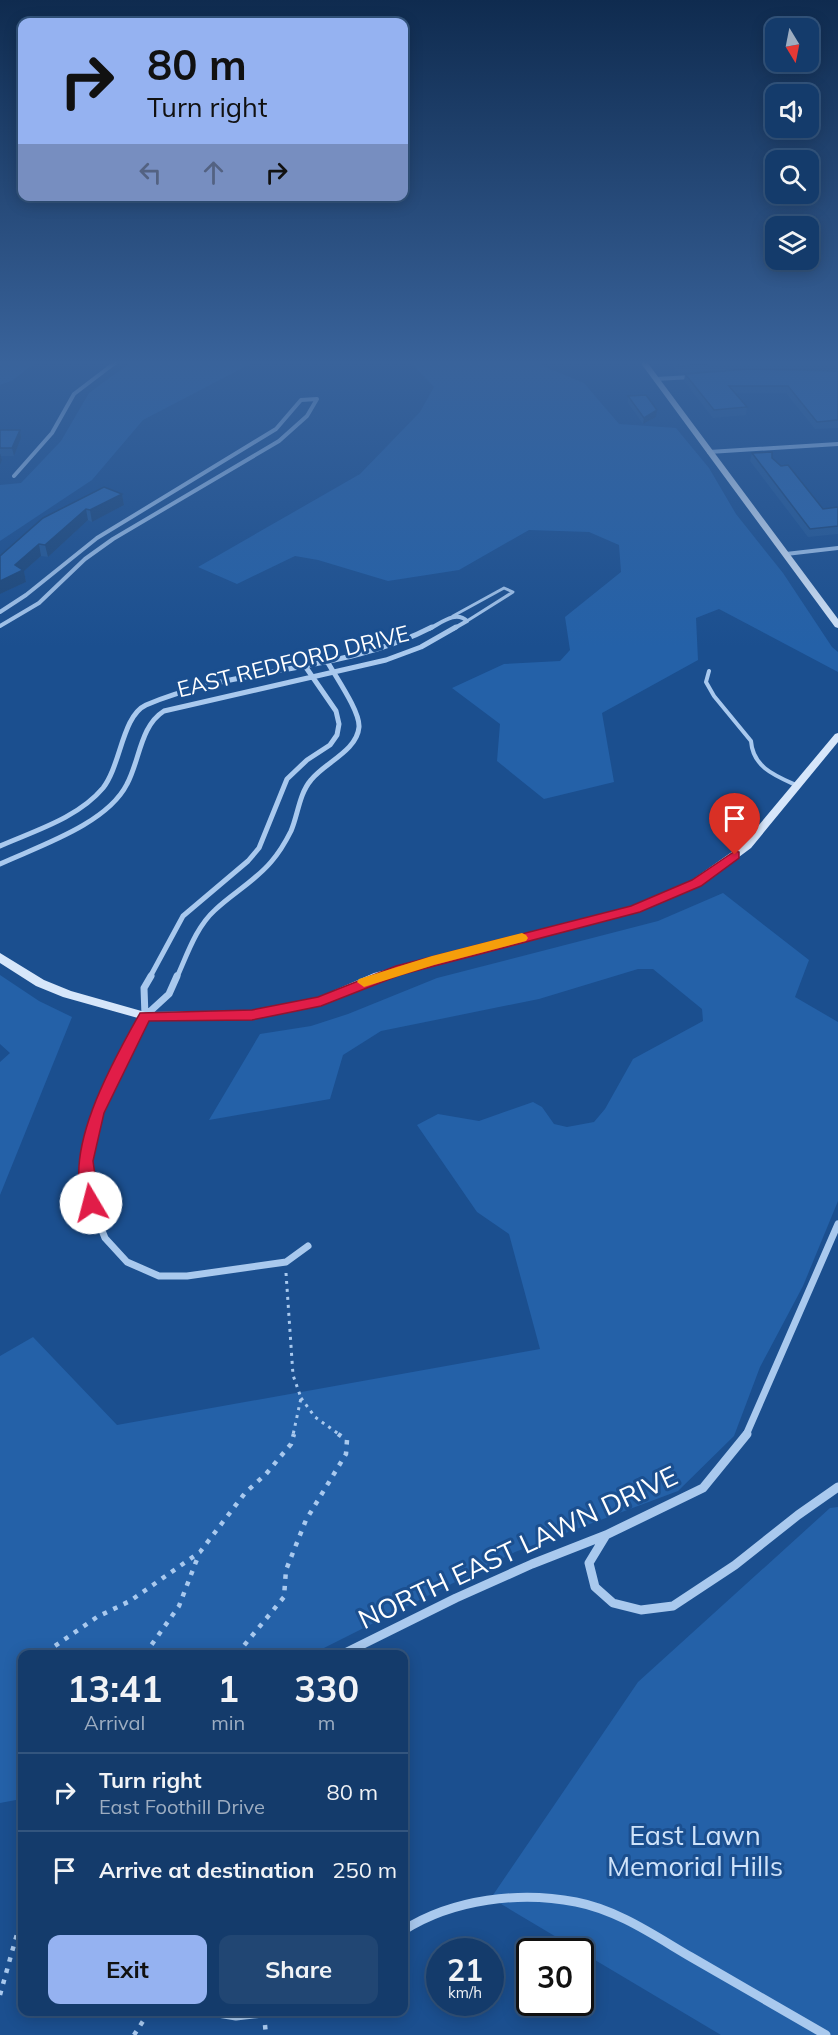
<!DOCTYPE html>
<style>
body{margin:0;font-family:Mulish,sans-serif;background:#214673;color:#f1f3f6;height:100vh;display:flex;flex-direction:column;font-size:22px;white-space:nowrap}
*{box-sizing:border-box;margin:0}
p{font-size:20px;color:#9dadc1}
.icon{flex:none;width:33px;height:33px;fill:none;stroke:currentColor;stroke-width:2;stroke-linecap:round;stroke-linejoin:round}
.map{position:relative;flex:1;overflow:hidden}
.details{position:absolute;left:18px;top:1650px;width:390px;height:366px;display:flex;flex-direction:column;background:#143b6b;border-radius:12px;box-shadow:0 3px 15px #0003,0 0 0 2px #33557e}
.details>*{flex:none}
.guide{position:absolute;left:18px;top:18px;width:390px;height:183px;border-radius:12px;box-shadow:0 3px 15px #0003,0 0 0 2px #33557e;background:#95b2f1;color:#111;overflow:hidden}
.needle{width:39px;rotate:170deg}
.buttons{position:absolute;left:765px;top:18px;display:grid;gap:12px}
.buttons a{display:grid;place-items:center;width:54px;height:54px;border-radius:12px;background:#143b6b;box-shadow:0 3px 15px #0003,0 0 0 2px #33557e;font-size:30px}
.speed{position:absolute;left:426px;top:1938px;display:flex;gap:12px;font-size:30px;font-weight:700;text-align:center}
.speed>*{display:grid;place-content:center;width:78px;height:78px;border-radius:50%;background:#143b6b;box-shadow:0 3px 15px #0003,0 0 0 2px #33557e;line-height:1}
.speed small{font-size:15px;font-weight:400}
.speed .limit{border:3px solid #111;border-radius:9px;background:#fff;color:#111}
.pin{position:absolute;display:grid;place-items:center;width:51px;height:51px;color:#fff;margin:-62px -26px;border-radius:50% 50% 50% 0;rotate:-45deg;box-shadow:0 0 6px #0007}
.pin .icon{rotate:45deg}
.me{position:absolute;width:66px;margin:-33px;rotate:352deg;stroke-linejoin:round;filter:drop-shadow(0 0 4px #0008)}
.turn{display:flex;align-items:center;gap:21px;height:126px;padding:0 30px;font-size:27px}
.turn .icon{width:78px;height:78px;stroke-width:2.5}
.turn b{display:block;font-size:42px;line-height:51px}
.lanes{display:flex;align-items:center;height:57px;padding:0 30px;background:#0003;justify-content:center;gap:30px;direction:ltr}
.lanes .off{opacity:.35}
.eta{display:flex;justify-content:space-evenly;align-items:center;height:102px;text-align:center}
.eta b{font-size:36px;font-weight:700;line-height:42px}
.button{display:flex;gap:12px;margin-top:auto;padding:12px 30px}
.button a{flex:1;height:69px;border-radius:12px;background:#95b2f1;color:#111;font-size:24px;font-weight:700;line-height:69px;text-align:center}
.button a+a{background:#214673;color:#f1f3f6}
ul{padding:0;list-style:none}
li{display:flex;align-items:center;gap:18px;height:78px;padding:0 30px;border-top:2px solid #33557e}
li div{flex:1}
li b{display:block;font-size:22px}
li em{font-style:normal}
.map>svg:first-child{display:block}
.green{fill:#2461a8}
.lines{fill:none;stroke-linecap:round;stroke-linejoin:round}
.path-far1{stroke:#a9c9ee;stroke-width:3;stroke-dasharray:3 5;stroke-linecap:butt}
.path{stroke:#a9c9ee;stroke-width:4.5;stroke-dasharray:4.5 7;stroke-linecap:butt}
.lane-far1{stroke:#a9c9ee;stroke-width:3}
.lane{stroke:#a9c9ee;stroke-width:4}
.street-far3{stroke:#a9c9ee;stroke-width:4}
.street-far2{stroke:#a9c9ee;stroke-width:5}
.street-far1{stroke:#a9c9ee;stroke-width:7}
.street{stroke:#a9c9ee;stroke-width:9}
.secondary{fill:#d6e6fa;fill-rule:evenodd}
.wall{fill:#245895}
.shaded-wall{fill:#1d4779}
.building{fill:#2a66ad;stroke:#1d4779;stroke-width:1.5}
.route{fill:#e11d48;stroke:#92132f;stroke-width:1.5}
.slow{fill:#f59e0b}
.labels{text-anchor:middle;stroke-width:6;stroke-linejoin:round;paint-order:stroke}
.street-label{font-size:22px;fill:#fff;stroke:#1b4f8f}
.near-street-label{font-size:27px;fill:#fff;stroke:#1b4f8f}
.near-park-label{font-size:27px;fill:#cfe3fa;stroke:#1b4f8f}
</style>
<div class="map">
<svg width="838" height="2035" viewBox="0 0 838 2035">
<rect width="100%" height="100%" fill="#1b4f8f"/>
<path class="green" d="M0,362h36l-23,18 -13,5z
M131,362h123l-111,58 -51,60 -92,61v-56l21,-2 40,-42 28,-48z
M410,362h123l51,21 35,41 57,4 33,40 27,46 47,59 49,74 6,5v20l-119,-63 -23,9 2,42 -96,53 12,69 -70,17 -47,-38 3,-37 -48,-36 52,-24 56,-3 10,-11 -5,-33 56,-45 -2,-27 -30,-13 -60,-2 -70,40 -71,11 -70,-21 -23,-4 -58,28 -39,-17 162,-93 60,-62 14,-25z
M723,893l86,67 -14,37 43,25v179l-35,85 -43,81 -26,69 -56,55 -163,61 -203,102h-290v148l-6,-2 -16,3v-447l33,-19 84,88 423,-76 -31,-115 -32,-22 -60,-87 21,-11 41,7 54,-19 9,5 12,17 13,3 27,-5 11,-13 28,-50 70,-38 -1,-12 -49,-40h-15l-99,30 -158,32 -38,24 -13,44 -121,21 51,-86 51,-8 37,-12 89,-36 221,-57z
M0,975l39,26 33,16 -72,178v-133l10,-9 -10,-9z
M838,1507v528h-117l-230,-137 147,-216 192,-174z"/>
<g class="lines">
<path class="path-far1" d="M286,1273l7,102 8,23 -8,37
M301,1398l14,19 25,18"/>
<path class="path" d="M47,1654l5,-6 45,-31 33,-16 70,-49 45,-59 21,-19 25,-30 3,-10
M145,1654l34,-48 20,-52
M237,1654l47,-57 2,-27 20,-50 40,-66 1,-14 -9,-6
M0,1995l22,-79
M265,2025l1,10
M134,2035l15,-23"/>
<path class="lane-far1" d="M453,616l51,-28 9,4 -46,29"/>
<path class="lane" d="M709,671l-3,11 8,14 37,45c2,27 25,35 47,45"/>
<path class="street-far3" d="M656,379l35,-2
M709,452l129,-8
M14,476l38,-43 22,-39 42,-32
M786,554l52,-6
M0,612l26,-17 71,-57 179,-109 25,-29 16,-1 -10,17 -28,25 -166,98 -28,20 -46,44 -39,23
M429,629c12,-6 27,-19 38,-8l-14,8"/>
<path class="street-far2" d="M0,846c34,-15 78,-28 103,-58 18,-23 19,-72 43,-83 88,-38 201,-33 286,-78
M0,864c39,-18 107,-40 127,-80 13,-24 13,-58 37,-73l222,-51 35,-13 35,-20
M150,977l33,-61 65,-55 11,-13 28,-69 20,-19 23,-15 7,-10 2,-11 -3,-13 -31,-45
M177,977c10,-22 19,-50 38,-67 18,-17 40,-29 56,-48 7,-8 15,-21 20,-31 7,-16 8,-37 20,-51 13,-17 46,-29 48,-53 1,-16 -24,-51 -32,-66"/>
<path class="street-far1" d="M177,976l-8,18 -24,22 -48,97 -12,48 6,42 14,35 22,24 32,14h28l99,-14 22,-16
M145,1016l-1,-28 7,-12
M746,1435l92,-211"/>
<path class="street" d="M606,1535l-17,28 6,24 18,16 28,7 32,-4 62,-41 63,-50 40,-28
M343,1654l113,-56 76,-34 74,-29 97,-47 44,-54
M404,1930c49,-31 116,-39 172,-28 42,8 79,34 115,55 45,26 90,52 135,78
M212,2012l24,4 37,-4"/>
<path class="secondary" d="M640,362h7l191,257v9l-3,-1z
M838,733v9l-87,106 -51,38 -61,26 -258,67 -60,26 -69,14 -107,1 -82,-23 -27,-11 -36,-23v-10l44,27 27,11 74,21 107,-1 67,-14 55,-24 258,-67 60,-26 51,-36 92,-110z"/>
</g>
<path class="wall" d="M673,362h165v8l-90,-2 -70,5 -4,-5z
M838,371v57l-23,1 -29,-36h-51l12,14 -1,8 -33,3 -29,-37 1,-7z
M628,396l28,21 -13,7 -15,-21z
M0,430h20l1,8 -7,18h-13l1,4 -2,5z
M752,453l20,5 51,51 15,-2v27l-30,3 -58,-76z
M122,494l2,11 -32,17 -4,-2 -40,37 -7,-1 -17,15 2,11 -26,12v-38l43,-38z"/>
<path class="shaded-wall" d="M657,410l-1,7 -13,7 1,-6z
M20,430l1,8 -7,18 -2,-8z
M0,453l2,7 -2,5z
M122,494l2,11 -32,17 -2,-12z
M86,509l2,11 -40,37 -3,-12z
M39,544l2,12 -17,15 2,11 -26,12v-13l15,-16z"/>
<path class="building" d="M676,362h50l-47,4z
M749,369l89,2v49l-21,2 -29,-36h-59l18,21 -33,3 -29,-36z
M646,395l11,15 -13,8 -16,-22z
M0,430h20l-8,18h-12z
M772,452v6l9,8 7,-1 35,44 15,-2v19l-28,3 -58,-76z
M104,487l18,7 -32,16 -4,-1 -41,36 -6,-1 -24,21 8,5 -23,11v-25l43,-38z"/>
<linearGradient id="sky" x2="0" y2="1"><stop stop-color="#0f2b4f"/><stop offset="0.56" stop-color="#39639b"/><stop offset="1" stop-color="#39639b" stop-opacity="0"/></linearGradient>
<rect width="838" height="647" fill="url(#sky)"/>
<path class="route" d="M735,851l4,1v6l-38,28 -61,26 -240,63 -79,31 -69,14 -103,1 -45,92 -11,48 6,42 -3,4 -5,2 -5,-2c-27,-52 28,-148 54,-194l112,-3 66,-13 78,-31 235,-60 61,-26z"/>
<path class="slow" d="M522,933l4,2 2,3 -2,3 -92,24 -70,22 -7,-5 2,-3 73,-23z"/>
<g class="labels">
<g class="street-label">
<text transform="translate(293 661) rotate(-14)" y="8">EAST REDFORD DRIVE</text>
</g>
<g class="near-street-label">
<text transform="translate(518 1548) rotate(-25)" y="9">NORTH EAST LAWN DRIVE</text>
</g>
<g class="near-park-label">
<text x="695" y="1845">East Lawn<tspan x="695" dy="31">Memorial Hills</tspan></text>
</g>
</g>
</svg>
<div class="buttons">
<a><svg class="needle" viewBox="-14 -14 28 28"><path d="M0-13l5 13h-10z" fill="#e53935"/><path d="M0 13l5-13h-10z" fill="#9dadc1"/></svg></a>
<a><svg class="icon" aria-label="sound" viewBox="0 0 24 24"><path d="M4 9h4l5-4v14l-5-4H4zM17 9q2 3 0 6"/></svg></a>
<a><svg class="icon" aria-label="search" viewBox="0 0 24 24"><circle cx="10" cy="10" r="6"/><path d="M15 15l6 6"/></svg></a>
<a><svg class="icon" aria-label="layers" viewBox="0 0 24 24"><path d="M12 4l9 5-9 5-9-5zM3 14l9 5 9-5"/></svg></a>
</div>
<div class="speed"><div>21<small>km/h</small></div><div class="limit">30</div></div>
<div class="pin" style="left:735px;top:855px;background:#d93025"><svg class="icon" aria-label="arrive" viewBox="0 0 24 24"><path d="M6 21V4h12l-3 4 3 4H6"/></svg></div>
<svg class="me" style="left:91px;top:1203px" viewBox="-20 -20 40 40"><circle r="19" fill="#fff"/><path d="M0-13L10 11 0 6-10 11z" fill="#e11d48"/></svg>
<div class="guide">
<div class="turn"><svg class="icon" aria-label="right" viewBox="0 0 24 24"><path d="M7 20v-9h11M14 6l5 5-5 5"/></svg><div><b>80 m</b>Turn right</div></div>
<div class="lanes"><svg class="icon off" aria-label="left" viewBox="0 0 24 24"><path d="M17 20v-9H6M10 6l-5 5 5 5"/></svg><svg class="icon off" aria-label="ahead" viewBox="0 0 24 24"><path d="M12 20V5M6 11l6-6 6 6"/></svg><svg class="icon" aria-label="right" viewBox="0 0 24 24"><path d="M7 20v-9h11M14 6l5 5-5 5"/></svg></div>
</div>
<section class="details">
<div class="eta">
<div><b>13:41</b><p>Arrival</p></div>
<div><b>1</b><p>min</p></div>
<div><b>330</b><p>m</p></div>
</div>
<ul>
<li><svg class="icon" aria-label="right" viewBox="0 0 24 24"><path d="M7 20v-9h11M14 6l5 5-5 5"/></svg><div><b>Turn right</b><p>East Foothill Drive</p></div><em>80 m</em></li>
<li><svg class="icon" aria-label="arrive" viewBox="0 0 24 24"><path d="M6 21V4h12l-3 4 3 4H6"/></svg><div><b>Arrive at destination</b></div><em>250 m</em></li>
</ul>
<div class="button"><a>Exit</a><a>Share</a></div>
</section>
</div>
